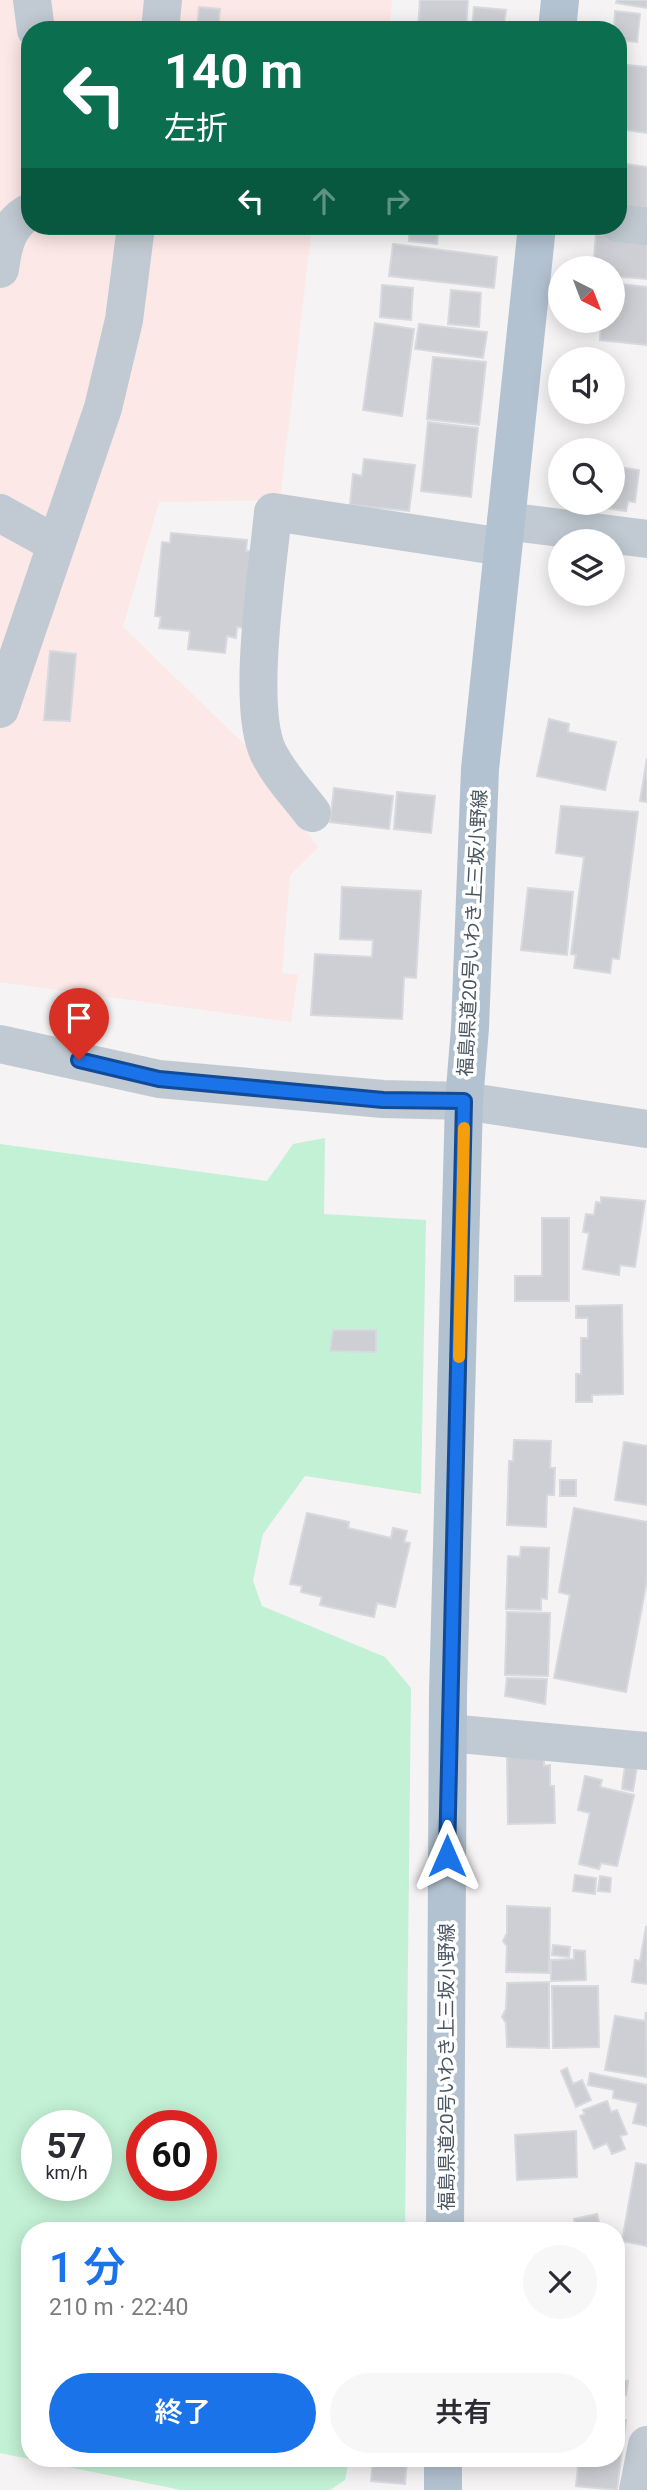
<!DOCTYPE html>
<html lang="ja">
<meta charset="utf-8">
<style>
body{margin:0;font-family:Roboto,"Noto Sans JP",sans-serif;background:#f7f7f7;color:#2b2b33;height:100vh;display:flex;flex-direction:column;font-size:26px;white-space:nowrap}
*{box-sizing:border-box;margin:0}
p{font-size:23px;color:#7c7c81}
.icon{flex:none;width:38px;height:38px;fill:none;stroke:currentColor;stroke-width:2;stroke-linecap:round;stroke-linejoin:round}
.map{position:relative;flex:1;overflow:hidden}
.sheet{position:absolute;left:21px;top:2222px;width:604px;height:245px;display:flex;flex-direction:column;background:#fff;border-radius:28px;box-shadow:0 4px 18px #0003}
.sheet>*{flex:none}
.hud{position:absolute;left:21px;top:21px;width:606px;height:214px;border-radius:28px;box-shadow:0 4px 18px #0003;background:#0b6e4f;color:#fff;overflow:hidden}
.needle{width:46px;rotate:138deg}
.fabs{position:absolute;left:548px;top:256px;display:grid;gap:14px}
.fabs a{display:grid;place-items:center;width:77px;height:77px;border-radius:50%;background:#fff;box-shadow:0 4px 18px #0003;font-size:35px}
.speed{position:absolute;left:21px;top:2110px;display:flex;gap:14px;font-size:35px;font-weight:700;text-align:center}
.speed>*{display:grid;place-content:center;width:91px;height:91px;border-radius:50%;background:#fff;box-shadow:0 4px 18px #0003;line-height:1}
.speed small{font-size:18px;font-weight:400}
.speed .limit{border:10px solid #d22;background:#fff;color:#111}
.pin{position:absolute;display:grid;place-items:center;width:60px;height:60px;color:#fff;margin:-72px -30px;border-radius:50% 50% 50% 0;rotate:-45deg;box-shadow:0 0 7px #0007}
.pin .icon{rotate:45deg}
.me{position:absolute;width:77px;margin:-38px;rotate:0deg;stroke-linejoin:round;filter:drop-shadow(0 0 5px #0008)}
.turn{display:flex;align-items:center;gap:24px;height:147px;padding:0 28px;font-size:32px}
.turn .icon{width:91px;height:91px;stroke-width:2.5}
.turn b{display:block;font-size:49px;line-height:60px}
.lanes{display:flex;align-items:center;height:66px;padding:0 28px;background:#0003;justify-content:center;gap:35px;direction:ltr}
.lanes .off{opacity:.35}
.round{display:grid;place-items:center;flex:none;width:74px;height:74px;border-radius:37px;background:#f7f7f7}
.head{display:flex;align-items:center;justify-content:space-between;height:119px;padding:0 28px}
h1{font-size:42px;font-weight:600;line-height:52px;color:#1a73e8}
.action{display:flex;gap:14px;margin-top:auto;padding:14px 28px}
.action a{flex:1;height:80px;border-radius:42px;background:#1a73e8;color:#fff;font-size:28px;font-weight:600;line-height:80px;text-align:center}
.action a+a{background:#f7f7f7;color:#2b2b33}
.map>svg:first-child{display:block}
.medical{fill:#fce8e6}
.green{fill:#c3f1d5;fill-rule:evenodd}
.building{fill:#cdcfd5;stroke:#d7d9de;stroke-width:2}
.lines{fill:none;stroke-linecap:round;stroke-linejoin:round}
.minor{stroke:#c1cad2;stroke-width:38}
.major{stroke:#b3c2d1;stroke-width:38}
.route-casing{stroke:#114b97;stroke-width:18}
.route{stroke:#1a73e8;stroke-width:12}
.slow{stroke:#f59e0b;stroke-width:12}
.labels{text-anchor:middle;stroke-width:7;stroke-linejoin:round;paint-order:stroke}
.street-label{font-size:19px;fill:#4a5661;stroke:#fff}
</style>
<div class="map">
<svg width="647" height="2490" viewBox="0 0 647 2490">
<rect width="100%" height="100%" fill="#f5f3f3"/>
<path class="medical" d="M0,0h392l-3,30h-359v196h282l-32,274 -121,2 -36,125 127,123 68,98 -28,27 -8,98 16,2 -7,47 -291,-40z"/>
<path class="green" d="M325,1138l-1,76 102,6 -5,274 -116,-18 -42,58 -10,47 9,25 123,51 26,31 -6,543h-375v228h319l-4,21 -15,10h-149l-181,-37v-1309l267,37 26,-37zM37,2126h59v60h-59zM142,2126h59v60h-59z"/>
<path class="building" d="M420,0h48l-2,30h-48z
M617,0h30v8l-31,-5z
M199,7l21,2 -2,21h-21z
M474,7l32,3 -2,14 12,1v5h-44z
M615,11l25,3 -3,28 -19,-2v-10h-4z
M618,64l29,3v66l-29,-4z
M618,163l29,4v41l-29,-4z
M328,226h73l-1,8z
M409,229l29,2 -1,13 -28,-3z
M647,234v45l-35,-3v-8h-19l3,-33z
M393,244l104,13 -3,31 -105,-12z
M612,283l35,4v58l-47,-5 1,-16 -12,-1v-3h23z
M382,285l31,3 -2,32 -31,-3z
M451,290l30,3 -2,34 -31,-3z
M375,323l39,6 -12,87 -39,-6z
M419,324l68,8 -4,26 -68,-9z
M433,357l53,5 -7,63 -52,-6z
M428,422l50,6 -7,69 -50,-6z
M364,459l51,6 -6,46 -59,-6 3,-31 9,2z
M612,466l27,4 -4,32 -7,-1 -2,10 -53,-8 39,-1z
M171,533l76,7 -1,11h5l-7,77 -7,-1 -1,11 -9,-2 -2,17 -37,-4 2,-18 -31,-3 2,-11 -6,-1 7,-74 8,1z
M50,651l26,3 -6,67 -26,-1z
M549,719l20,5 -1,8 48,10 -11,48 -68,-14z
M647,758v44l-7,-1z
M334,788l59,8 -4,33 -59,-7z
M397,792l38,4 -4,37 -37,-4z
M561,806l77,6 -19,147 -7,-1 -2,15 -36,-5 2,-13 -5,-1 13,-97 -28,-4z
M342,887l79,4 -5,87 -12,-1 -2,42 -91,-4 4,-61 57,3 1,-17 -33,-1z
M528,888l45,4 -6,63 -46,-5z
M601,1197l44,4 -10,66 -15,-2 -1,10 -36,-6 6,-36 -6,-1 3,-18 8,1 2,-13 5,1z
M542,1218h27v83h-54v-25h27z
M622,1305l1,89 -31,1v7h-16v-28h5v-36h7v-20h-12v-12z
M333,1330h43v22l-46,-1z
M514,1440l37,1 -1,27h5l-1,27h-7l-1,32 -39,-2 2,-64h4z
M624,1442l23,4v59l-32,-5z
M560,1480h16v16h-16z
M574,1508l73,14v58l-21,112 -72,-14 16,-83 -11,-3z
M307,1513l42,9 -1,6 43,10 2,-10 14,3 -3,11 6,1 -15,64 -18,-4 -3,14 -54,-12 2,-8 -21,-5 1,-6 -12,-2z
M521,1547l28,1 -2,51 -6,-1v12l-35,-1 2,-53 12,1z
M507,1612l43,1 -2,63 -43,-1z
M507,1678l40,1 -2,25 -40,-8z
M544,1756v10l6,-1v21h4l1,37 -47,1 -1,-67z
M625,1765l12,2 -4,24 -11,-2z
M585,1776l17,4 -2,7 34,8 -17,71 -16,-3 -2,6 -20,-5 11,-51 -12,-3z
M575,1875l21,3 -1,16 -22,-3z
M600,1876l11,2 -1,14 -12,-1z
M507,1906l43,2 -1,65 -43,-1 1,-26 -4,-5 4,-8z
M646,1927h1v57l-15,-2 3,-22 5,1z
M553,1945l17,2 -1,10 -17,-2z
M574,1950l11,1 1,29 -35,1v-21l23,-1z
M549,1982v66l-42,-1 -1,-24 -4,-6 4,-8 1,-26z
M552,1986h46l1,61 -46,1z
M646,2012l1,65 -42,-7 10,-54 30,5z
M567,2068l6,16 9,-4 9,20 -15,7 -15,-36z
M590,2073l57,12v41l-14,-3 5,-20 -25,-5 1,-8 -26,-5z
M607,2101l4,11 6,-2 10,24 -7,2 5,13 -13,5 -5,-11 -13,6 -14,-33 5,-2 -2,-4z
M576,2131l1,46 -60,3 -2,-45z
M636,2163l11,2v81l-25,-5z
M597,2214l4,16 -24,1 -3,-12z
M616,2380l12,1 -2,14h-10z
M616,2412l2,7 8,1 -9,70 -41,-4 3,-27h37z
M373,2459h34l-2,25 -34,-3z"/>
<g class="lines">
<path class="minor" d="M32,0l4,30
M160,30l3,-30
M618,223l29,3
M0,269c3,-23 8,-46 30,-57
M0,513l56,31
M506,521l141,18
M0,709l103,-301 21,-88 12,-94
M312,813c-15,-20 -33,-38 -44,-61 -22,-48 0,-184 5,-240l230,35
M0,1044l159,35 224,20 81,2 183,28
M448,1733l199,18
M638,2490l9,-45"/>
<path class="major" d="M557,30l3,-30
M445,2231l3,-537 16,-593 6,-73 10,-259 57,-543
M443,2490v-31"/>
</g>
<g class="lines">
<g class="route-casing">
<path id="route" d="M79,1060l80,19 224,21 81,1 -17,755"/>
</g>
<use href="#route" class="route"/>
<path class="slow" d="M459,1357l5,-229"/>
</g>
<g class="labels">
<g class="street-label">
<text transform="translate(472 933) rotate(-87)" y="7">福島県道20号いわき上三坂小野線</text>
<text transform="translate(446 2067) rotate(-90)" y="7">福島県道20号いわき上三坂小野線</text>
</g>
</g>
</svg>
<div class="fabs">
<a><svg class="needle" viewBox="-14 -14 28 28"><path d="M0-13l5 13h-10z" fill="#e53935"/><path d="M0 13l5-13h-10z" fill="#7c7c81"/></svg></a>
<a><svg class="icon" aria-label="sound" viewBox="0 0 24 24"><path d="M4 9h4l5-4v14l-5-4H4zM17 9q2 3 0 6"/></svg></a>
<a><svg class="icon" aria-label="search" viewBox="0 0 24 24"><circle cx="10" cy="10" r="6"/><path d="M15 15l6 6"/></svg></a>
<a><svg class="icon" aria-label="layers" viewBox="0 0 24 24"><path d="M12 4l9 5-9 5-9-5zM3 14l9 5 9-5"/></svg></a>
</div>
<div class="speed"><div>57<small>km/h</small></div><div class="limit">60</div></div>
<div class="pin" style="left:79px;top:1060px;background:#d93025"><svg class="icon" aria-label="arrive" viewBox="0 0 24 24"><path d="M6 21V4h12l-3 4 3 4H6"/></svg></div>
<svg class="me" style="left:447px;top:1856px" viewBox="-20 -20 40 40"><path d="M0-17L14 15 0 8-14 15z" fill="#1a73e8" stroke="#fff" stroke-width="4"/></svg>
<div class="hud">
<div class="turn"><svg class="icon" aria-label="left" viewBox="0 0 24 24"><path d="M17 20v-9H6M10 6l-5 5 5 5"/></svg><div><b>140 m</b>左折</div></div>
<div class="lanes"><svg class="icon" aria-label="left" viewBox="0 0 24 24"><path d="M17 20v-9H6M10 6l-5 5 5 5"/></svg><svg class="icon off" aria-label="ahead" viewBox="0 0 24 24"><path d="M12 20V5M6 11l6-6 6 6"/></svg><svg class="icon off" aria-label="right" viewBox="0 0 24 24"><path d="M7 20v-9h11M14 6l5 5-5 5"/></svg></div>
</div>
<section class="sheet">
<div class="head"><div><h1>1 分</h1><p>210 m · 22:40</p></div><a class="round"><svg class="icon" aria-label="close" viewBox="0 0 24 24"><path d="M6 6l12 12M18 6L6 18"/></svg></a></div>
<div class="action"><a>終了</a><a>共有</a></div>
</section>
</div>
